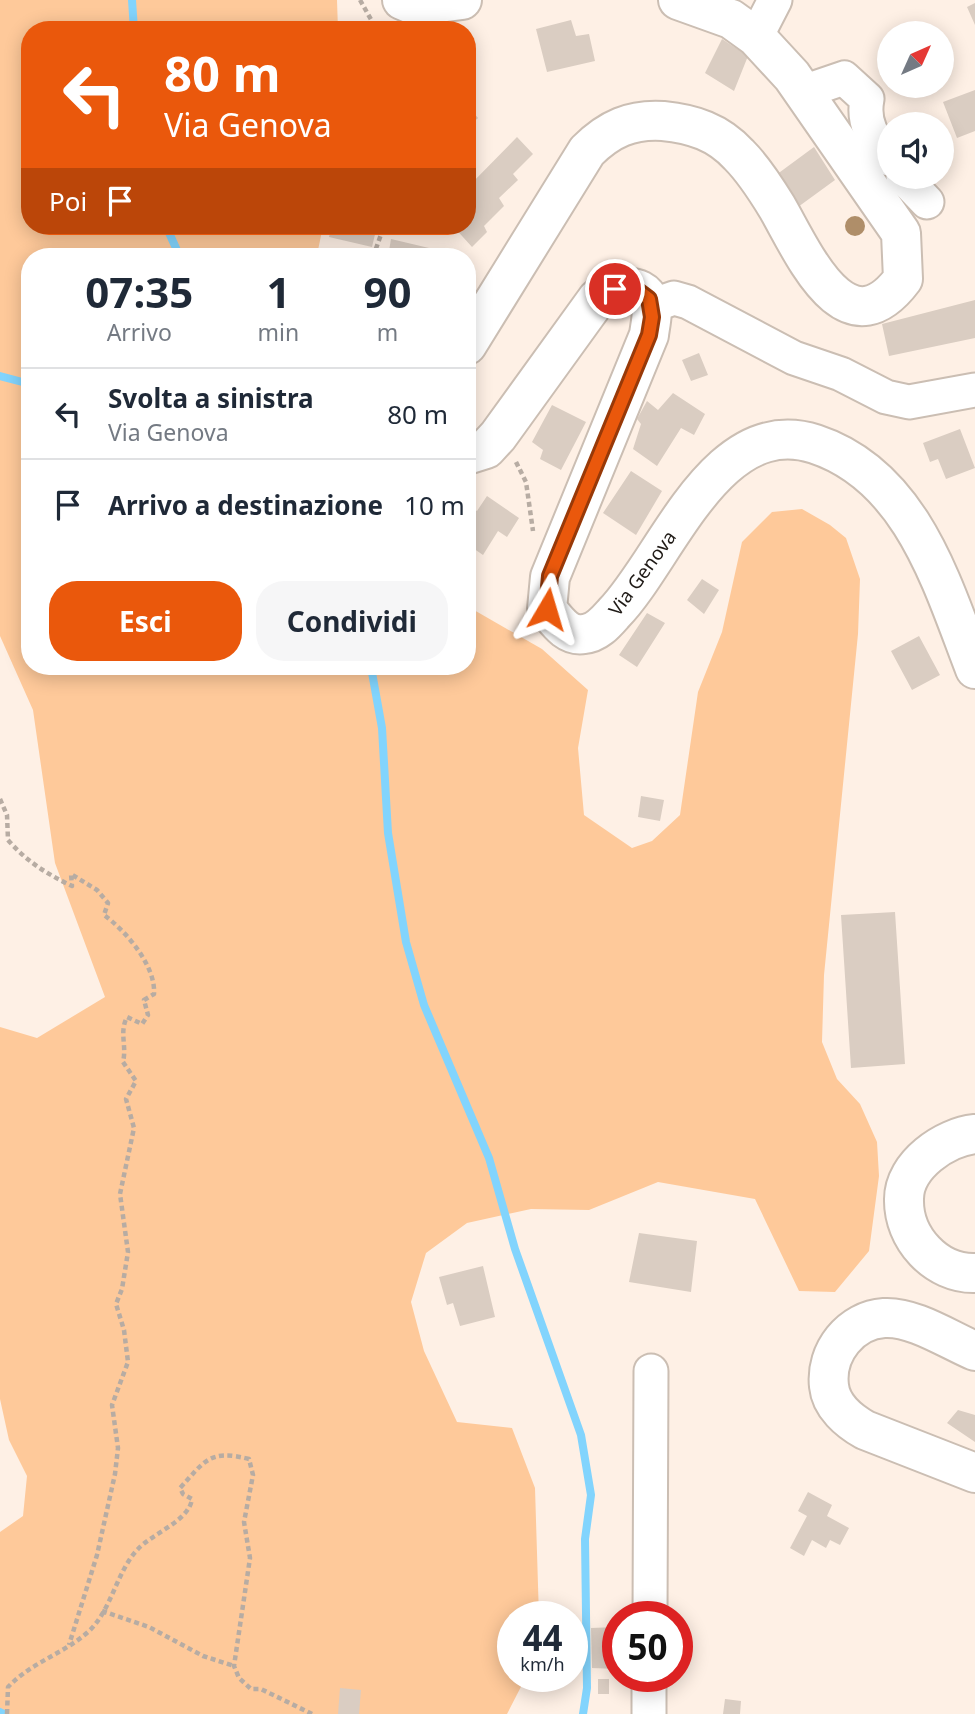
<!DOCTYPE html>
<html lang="it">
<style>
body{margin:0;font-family:"Noto Sans",sans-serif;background:#f6f6f7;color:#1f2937;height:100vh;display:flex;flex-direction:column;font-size:26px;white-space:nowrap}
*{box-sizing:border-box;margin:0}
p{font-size:23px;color:#747a83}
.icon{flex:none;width:38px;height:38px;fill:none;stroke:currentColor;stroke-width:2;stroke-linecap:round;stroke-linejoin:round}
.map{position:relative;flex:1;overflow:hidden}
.details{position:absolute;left:21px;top:248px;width:455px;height:427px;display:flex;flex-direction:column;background:#fff;border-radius:28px;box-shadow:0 4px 18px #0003}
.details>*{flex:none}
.hud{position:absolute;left:21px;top:21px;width:455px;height:214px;border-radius:28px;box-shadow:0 4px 18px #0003;background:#ea580c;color:#fff;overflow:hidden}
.needle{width:46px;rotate:45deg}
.fabs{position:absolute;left:877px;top:21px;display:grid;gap:14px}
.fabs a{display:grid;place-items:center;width:77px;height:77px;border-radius:50%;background:#fff;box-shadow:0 4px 18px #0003;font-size:35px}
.speed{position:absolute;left:497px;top:1601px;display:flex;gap:14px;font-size:35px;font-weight:700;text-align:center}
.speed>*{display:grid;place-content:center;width:91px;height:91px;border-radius:50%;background:#fff;box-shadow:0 4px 18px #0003;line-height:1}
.speed small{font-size:18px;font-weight:400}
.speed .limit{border:10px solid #d22;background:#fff;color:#111}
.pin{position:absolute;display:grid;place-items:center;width:60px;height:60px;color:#fff;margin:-30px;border:4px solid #fff;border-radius:50%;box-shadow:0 2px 7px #0007}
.me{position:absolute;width:77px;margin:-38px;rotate:7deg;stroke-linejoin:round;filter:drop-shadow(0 0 5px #0008)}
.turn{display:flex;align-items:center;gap:24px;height:147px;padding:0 28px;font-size:32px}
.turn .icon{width:91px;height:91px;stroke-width:2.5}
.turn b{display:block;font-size:49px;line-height:60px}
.then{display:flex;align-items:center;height:66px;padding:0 28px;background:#0003;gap:14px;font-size:26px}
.eta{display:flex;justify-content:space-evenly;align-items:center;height:119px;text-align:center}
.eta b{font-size:42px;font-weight:700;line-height:49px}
.button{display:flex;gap:14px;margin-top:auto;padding:14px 28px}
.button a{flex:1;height:80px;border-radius:28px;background:#ea580c;color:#fff;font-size:28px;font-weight:700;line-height:80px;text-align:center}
.button a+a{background:#f6f6f7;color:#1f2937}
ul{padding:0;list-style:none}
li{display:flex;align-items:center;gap:21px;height:91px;padding:0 28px;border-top:2px solid #e0e1e3}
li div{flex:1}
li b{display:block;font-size:26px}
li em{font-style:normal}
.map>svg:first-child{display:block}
.green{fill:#fec99a}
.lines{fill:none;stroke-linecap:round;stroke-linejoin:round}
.stream{stroke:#82d4fd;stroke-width:8}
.building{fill:#dacdc2}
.minor-casing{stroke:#cbbeb3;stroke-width:37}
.major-casing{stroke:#cbbeb3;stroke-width:42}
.path{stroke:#b7aca3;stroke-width:4.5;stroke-dasharray:5 3.5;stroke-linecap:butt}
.minor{stroke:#fff;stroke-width:33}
.major{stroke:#fff;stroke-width:38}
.tree{fill:#af8e69}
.route-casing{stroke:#983908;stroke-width:18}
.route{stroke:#ea580c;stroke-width:12}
.labels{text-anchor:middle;stroke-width:7;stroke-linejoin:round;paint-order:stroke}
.street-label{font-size:19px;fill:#1f1a16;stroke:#fff}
</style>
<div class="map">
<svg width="975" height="1714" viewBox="0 0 975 1714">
<rect width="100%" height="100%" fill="#fef0e5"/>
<path class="green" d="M0,0h337l1,30h-308v196h293l-6,29 3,2h-290v410h437v-61l75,43 46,41 -10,58 6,67 48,33 20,-7 28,-26 18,-123 24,-60 20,-90 30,-30 30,-3 28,16 16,13 14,41 -2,55 -34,341 -2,67 15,37 23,25 17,38 2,34 -10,75 -34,41 -36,-1 -44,-92 -97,-17 -69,28 -58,-1 -64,14 -41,30 -15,49 13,49 33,71 55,6 23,60 4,129h-26v59l13,1 -19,37h-507v-182l23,-16 4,-40 -18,-36 -9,-41v-372l37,11 68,-41 -50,-134 -22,-153 -33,-74z"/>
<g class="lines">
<path class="stream" d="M132,0l2,30
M166,226l14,31
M0,376l30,8
M371,667l11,61 6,105 18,109 18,63 65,153 26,91 66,186 10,60 -6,44 2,149 -4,26
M0,1712l4,2"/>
</g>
<path class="building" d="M975,3v22l-8,-18z
M571,20l5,16 13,-2 6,27 -48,11 -11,-43z
M722,39l26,17 -14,35 -29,-18z
M975,90v41l-18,7 -14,-36z
M467,105l11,13 -11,10z
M517,137l16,17 -20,20 5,6 -19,18 5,8 -20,20 3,6 -15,15 -19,-21h14v-38z
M814,147l21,33 -37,27 -22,-32z
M332,226h45l-5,21 -43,-10z
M391,239l38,9 -2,9h-39z
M975,300v38l-86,18 -7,-32z
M699,353l9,22 -17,6 -9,-21z
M673,393l32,21 -11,21 -13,-7 -24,38 -24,-17 8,-25 -4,-5 10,-18 11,9z
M552,405l34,17 -25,48 -21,-11 3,-9 -11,-8z
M960,429l15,39 -29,11 -8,-20 -8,3 -7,-19z
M631,471l31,20 -26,44 -33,-22z
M487,496l32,22 -12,19 -9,-6 -15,24 -13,-9 -3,4v-45l10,6z
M702,579l17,11 -15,24 -17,-14z
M647,613l18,10 -28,44 -18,-12z
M919,636l21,39 -28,15 -21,-39z
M641,796l23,4 -4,21 -22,-4z
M895,912l10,152 -54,4 -10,-153z
M639,1233l58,8 -6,51 -62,-10z
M483,1266l12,51 -35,9 -7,-23 -6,2 -8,-28z
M958,1410l17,5v27l-28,-19z
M808,1492l24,13 -5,11 22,12 -9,17 -10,-5 -4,8 -14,-8 -8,16 -14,-8 17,-32 -9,-5z
M617,1627l1,42 -26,-1 -1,-40z
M598,1679h11v15h-11z
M340,1688l21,2 -2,24h-21z
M725,1699l16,2 -1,13h-17z"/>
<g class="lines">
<g class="minor-casing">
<path id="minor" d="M756,37l19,-37
M803,92l41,-14 23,21c-5,25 7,40 22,60
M903,177l24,25
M651,306l23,-8 14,4 106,56 47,16 45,23 23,5 66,-12
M650,1617l1,-246
M649,1714v-38"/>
</g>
<g class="major-casing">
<path id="major" d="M402,0l14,6 46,-6
M467,345l120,-194c22,-22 44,-32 76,-30 30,3 55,11 76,34 15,15 27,34 38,52 26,45 69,148 126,72l-2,-46 -109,-157 -36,-39 -25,-18 -53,-19
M467,455l19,-6 12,-13 99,-137c14,-11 45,-20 53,3 4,10 0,23 -1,33l-99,242 -3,32c10,12 20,28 37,25 13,-1 22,-12 30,-21 52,-53 102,-201 201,-169 97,32 127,140 160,225
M975,1134c-30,3 -71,31 -71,65 -1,39 32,75 71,74
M975,1351c-26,-11 -62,-35 -91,-33 -33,2 -59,34 -55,68 2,20 20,35 36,44l110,43"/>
</g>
<path class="path" d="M360,0l17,30
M373,257l11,-31
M516,462l10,20 7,49
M0,799l7,16 1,25c18,21 39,34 64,46l-1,-12 26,16 11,13 -4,12c22,16 52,51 50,79l-10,6 4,15 -6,9 -15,-7c-8,16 0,28 -4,45l13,19 -10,18 8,29 -14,66 8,58 -6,37 -6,15 8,26 4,32 -16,43 6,43 -3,26 -18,81 -28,90
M102,1611l47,16 54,29 31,10
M7,1714l1,-27c24,-25 55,-33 80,-55 24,-22 28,-60 50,-83 15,-16 51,-28 54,-50l-9,-5 -3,-6c25,-27 29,-39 69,-29l4,16 -9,47 6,36 -16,108 5,12 12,11h10l51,25"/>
<use href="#minor" class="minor"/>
<use href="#major" class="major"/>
</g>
<circle class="tree" cx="855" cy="226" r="10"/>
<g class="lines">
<g class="route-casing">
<path id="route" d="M547,609l3,-33 99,-241 3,-18 -3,-18 -12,-9 -22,-1"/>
</g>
<use href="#route" class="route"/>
</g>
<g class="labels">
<g class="street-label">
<text transform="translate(642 573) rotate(-54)" y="7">Via Genova</text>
</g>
</g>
</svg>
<div class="fabs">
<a><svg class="needle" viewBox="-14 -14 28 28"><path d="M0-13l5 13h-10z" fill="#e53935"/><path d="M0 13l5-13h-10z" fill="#747a83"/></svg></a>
<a><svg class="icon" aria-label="sound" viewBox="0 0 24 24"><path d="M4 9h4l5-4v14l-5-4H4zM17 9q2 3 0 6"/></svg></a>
</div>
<div class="speed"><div>44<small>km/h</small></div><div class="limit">50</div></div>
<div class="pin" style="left:615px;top:289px;background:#d93025"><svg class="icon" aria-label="arrive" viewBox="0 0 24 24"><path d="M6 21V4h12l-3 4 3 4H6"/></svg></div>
<svg class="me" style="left:547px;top:609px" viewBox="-20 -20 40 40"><path d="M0-17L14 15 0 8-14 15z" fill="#ea580c" stroke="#fff" stroke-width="4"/></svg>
<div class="hud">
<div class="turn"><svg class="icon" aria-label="left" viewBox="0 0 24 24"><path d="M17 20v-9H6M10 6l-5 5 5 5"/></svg><div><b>80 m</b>Via Genova</div></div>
<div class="then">Poi<svg class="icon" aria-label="arrive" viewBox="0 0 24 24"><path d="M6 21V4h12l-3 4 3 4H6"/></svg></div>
</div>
<section class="details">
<div class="eta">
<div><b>07:35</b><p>Arrivo</p></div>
<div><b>1</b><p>min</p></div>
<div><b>90</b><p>m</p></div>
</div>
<ul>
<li><svg class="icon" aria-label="left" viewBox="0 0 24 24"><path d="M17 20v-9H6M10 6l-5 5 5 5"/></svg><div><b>Svolta a sinistra</b><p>Via Genova</p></div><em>80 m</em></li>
<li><svg class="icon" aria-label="arrive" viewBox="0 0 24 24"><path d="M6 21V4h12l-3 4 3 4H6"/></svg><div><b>Arrivo a destinazione</b></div><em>10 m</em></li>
</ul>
<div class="button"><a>Esci</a><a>Condividi</a></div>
</section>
</div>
